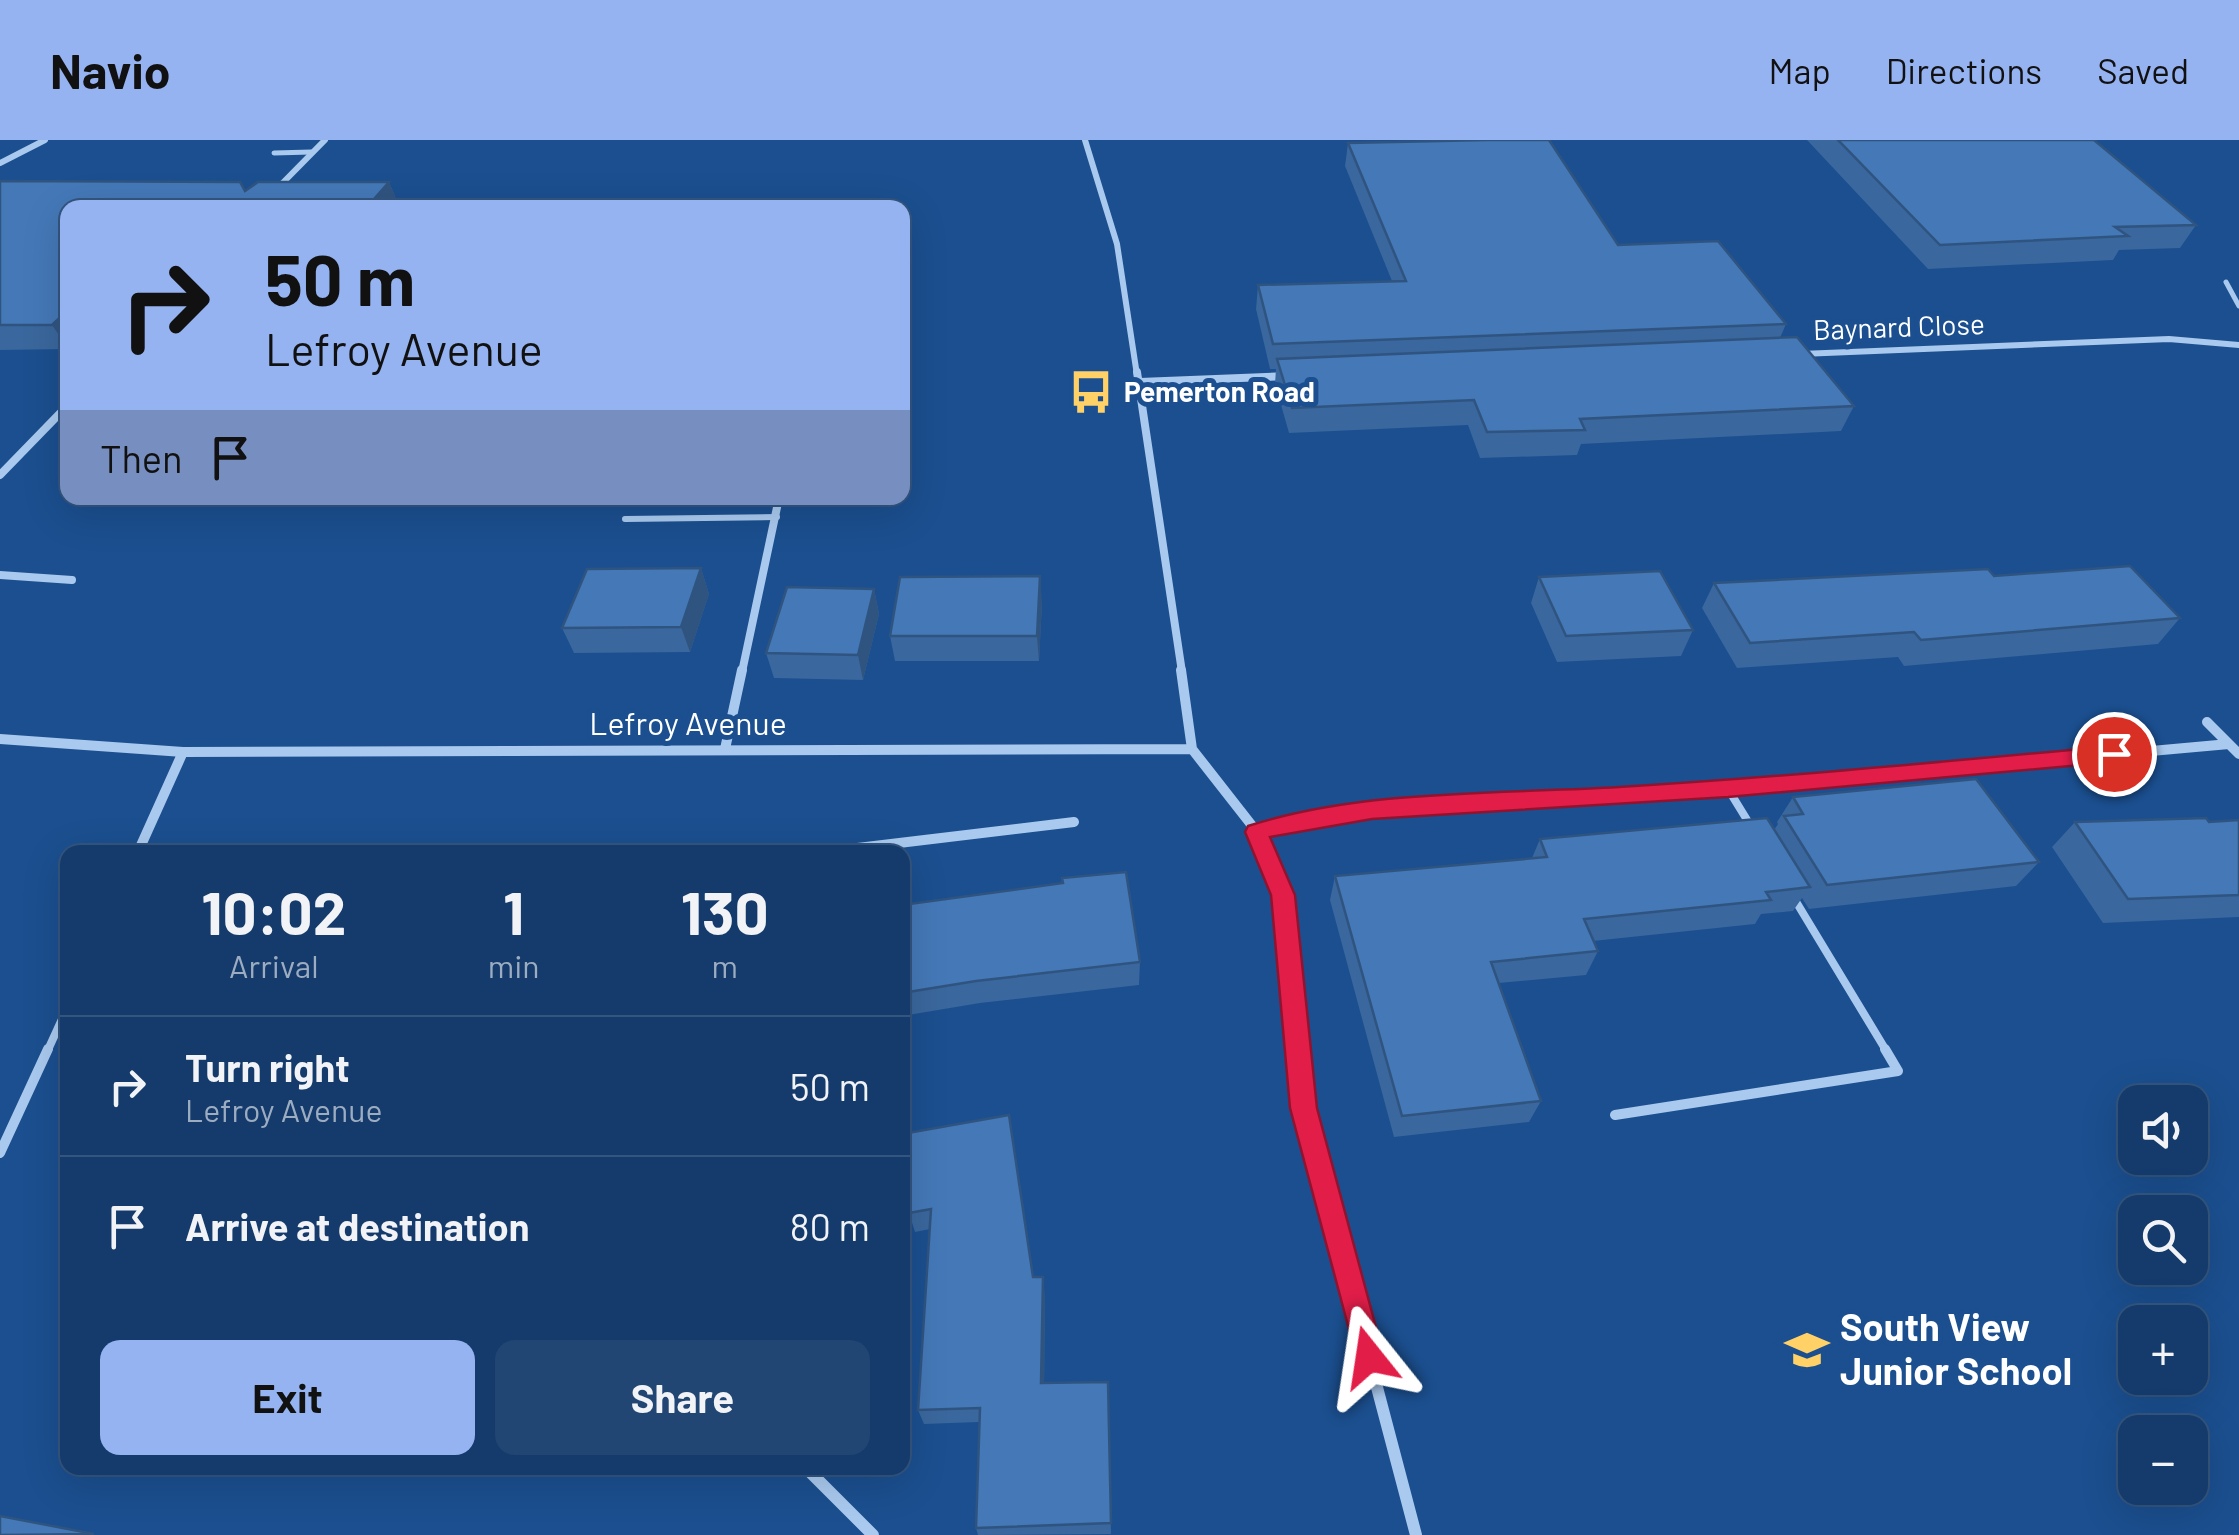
<!DOCTYPE html>
<meta charset="utf-8">
<style>
body{margin:0;font-family:Barlow,sans-serif;background:#214673;color:#f1f3f6;height:100vh;display:flex;flex-direction:column;font-size:38px;white-space:nowrap}
*{box-sizing:border-box;margin:0}
p{font-size:32px;color:#9dadc1}
.icon{flex:none;width:55px;height:55px;fill:none;stroke:currentColor;stroke-width:2;stroke-linecap:round;stroke-linejoin:round}
.map{position:relative;flex:1;overflow:hidden}
.drawer{position:absolute;left:60px;top:705px;width:850px;height:630px;display:flex;flex-direction:column;background:#143b6b;border-radius:20px;box-shadow:0 10px 40px #0002,0 0 0 2px #33557e}
.drawer>*{flex:none}
.hud{position:absolute;left:60px;top:60px;width:850px;height:305px;border-radius:20px;box-shadow:0 10px 40px #0002,0 0 0 2px #33557e;background:#95b2f1;color:#111;overflow:hidden}
.tools{position:absolute;left:2118px;top:945px;display:grid;gap:20px}
.tools a{display:grid;place-items:center;width:90px;height:90px;border-radius:20px;background:#143b6b;box-shadow:0 10px 40px #0002,0 0 0 2px #33557e;font-size:50px}
.pin{position:absolute;display:grid;place-items:center;width:85px;height:85px;color:#fff;margin:-42px;border:5px solid #fff;border-radius:50%;box-shadow:0 2px 10px #0007}
.me{position:absolute;width:110px;margin:-55px;rotate:345deg;stroke-linejoin:round;filter:drop-shadow(0 0 8px #0008)}
.turn{display:flex;align-items:center;gap:35px;height:210px;padding:0 40px;font-size:45px}
.turn .icon{width:130px;height:130px;stroke-width:2.5}
.turn b{display:block;font-size:70px;line-height:85px}
.then{display:flex;align-items:center;height:95px;padding:0 40px;background:#0003;gap:20px;font-size:38px}
.eta{display:flex;justify-content:space-evenly;align-items:center;height:170px;text-align:center}
.eta b{font-size:60px;font-weight:700;line-height:70px}
.primary-button{display:flex;gap:20px;margin-top:auto;padding:20px 40px}
.primary-button a{flex:1;height:115px;border-radius:20px;background:#95b2f1;color:#111;font-size:40px;font-weight:700;line-height:115px;text-align:center}
.primary-button a+a{background:#214673;color:#f1f3f6}
ul{padding:0;list-style:none}
li{display:flex;align-items:center;gap:30px;height:140px;padding:0 40px;border-top:2px solid #33557e}
li div{flex:1}
li b{display:block;font-size:38px}
li em{font-style:normal}
header{display:flex;align-items:center;gap:60px;box-sizing:border-box;height:140px;padding:0 50px;background:#95b2f1;color:#111}
header strong{font-size:48px}
nav{display:flex;gap:55px;margin-inline-start:auto;font-size:35px}
.map>svg:first-child{display:block}
.lines{fill:none;stroke-linecap:round;stroke-linejoin:round}
.lane-far3{stroke:#a9c9ee;stroke-width:5}
.lane-far2{stroke:#a9c9ee;stroke-width:6}
.lane-far1{stroke:#a9c9ee;stroke-width:8}
.lane{stroke:#a9c9ee;stroke-width:10}
.street-far3{stroke:#a9c9ee;stroke-width:6}
.street-far2{stroke:#a9c9ee;stroke-width:8}
.street-far1{stroke:#a9c9ee;stroke-width:10}
.street{stroke:#a9c9ee;stroke-width:12}
.wall{fill:#3a679d}
.shaded-wall{fill:#305480}
.building{fill:#4478b7;stroke:#305480;stroke-width:2.5}
.route{fill:#e11d48;stroke:#92132f;stroke-width:2.5}
.labels{text-anchor:middle;stroke-width:10;stroke-linejoin:round;paint-order:stroke}
.far-street-label{font-size:28px;fill:#fff;stroke:#1b4f8f}
.far-poi-label{font-size:28px;font-weight:bold;fill:#fff;stroke:#1b4f8f;text-anchor:start}
.street-label{font-size:32px;fill:#fff;stroke:#1b4f8f}
.near-poi-label{font-size:38px;font-weight:bold;fill:#fff;stroke:#1b4f8f;text-anchor:start}
</style>
<header>
<strong>Navio</strong>
<nav><a>Map</a><a>Directions</a><a>Saved</a></nav>
</header>
<div class="map">
<svg width="2239" height="1395" viewBox="0 0 2239 1395">
<rect width="100%" height="100%" fill="#1b4f8f"/>
<g class="lines">
<path class="lane-far3" d="M274,13l37,-1
M2226,142l13,24"/>
<path class="lane-far2" d="M625,379l152,-2"/>
<path class="lane-far1" d="M1728,649l24,39
M1792,755l95,157
M47,912l21,-46"/>
<path class="lane" d="M1615,975l283,-44 -13,-22
M0,1013l48,-104"/>
<path class="street-far3" d="M1085,0l32,104 20,131
M0,23l45,-23
M258,68l67,-68
M1801,214l368,-15 70,6"/>
<path class="street-far2" d="M1137,232l45,300
M1140,242l149,-6
M0,335l68,-70
M0,435l72,5
M742,532l37,-174"/>
<path class="street-far1" d="M1181,530l11,79 65,83 26,63 15,157
M2207,582l32,32
M0,599l183,13 1009,-3
M725,609l17,-79
M1257,692l41,-11 73,-10 357,-22 501,-45
M138,712l45,-100
M824,712l250,-30"/>
<path class="street" d="M1298,909l5,58 113,428
M806,1328l67,67"/>
</g>
<path class="wall" d="M1807,0h287l102,85 -16,23 -61,2 -6,10 -185,9z
M1348,3l270,102 168,79 -6,14 74,68 -13,25 -260,13 -4,11 -97,3 -12,-33 -179,8 -14,-49 1,-15h-6l-14,-60 2,-24 134,-4 -47,-115z
M0,41l245,10 144,-9 10,24 -2,2h-329v141l-68,1z
M701,428l8,26 -19,58 -116,1 -12,-25z
M1994,436l186,42 -22,26 -254,22 -6,-9 -161,11 -35,-60 12,-25z
M1539,437l154,53 -12,26 -124,6 -26,-59z
M874,449l5,25 -16,66 -89,-2 -8,-25z
M1042,462l-3,59h-144l-5,-25z
M1793,657l246,65 -23,24 -207,23 -7,-11 -9,13 -32,3 -6,10 -162,17 5,10 -12,24 -87,8 42,118 -12,21 -135,15 -64,-237 5,-24 197,-18 8,-19 234,-9 4,-6 -1,-2z
M2239,680v97l-136,6 -51,-76 23,-25h134z
M1062,743l78,79 -1,23 -159,18 -78,13v-111z
M902,1005l131,132 12,18 -1,88 64,-1 3,152 -133,1 -2,-7 3,-106 -55,2 -6,-14 12,-181 -15,3 -6,-19z"/>
<path class="shaded-wall" d="M389,42l10,24 -2,2h-31z
M68,170v38l-16,-23z
M701,428l8,26 -19,58 -9,-25z
M1040,436l2,26 -3,59 -2,-25z
M874,449l5,25 -16,66 -5,-25z
M1043,1137l2,18 -1,103 -3,-15z"/>
<path class="building" d="M1488,0h61l69,105 100,-4 68,83 -513,20 -15,-59 148,-4 -58,-138z
M1838,0h256l102,85 -81,2 13,9 -188,9z
M0,41l240,1 5,9 13,-9h131l-23,26h-298v102l-16,15h-52z
M1797,197l57,69 -274,13 5,11 -98,2 -13,-32 -182,8 -15,-49z
M2130,426l50,52 -259,22 -7,-8 -164,11 -36,-60 274,-14 6,7z
M701,428l-20,59 -119,1 25,-59z
M1660,431l33,59 -127,6 -27,-59z
M1040,436l-3,60h-147l10,-59z
M787,447l87,2 -16,66 -92,-2z
M1976,639l63,83 -212,23 -43,-69 19,-2 -10,-17z
M1767,678l43,69 -44,5 5,8 -187,19 14,32 -107,11 50,139 -139,15 -67,-240 212,-19 -7,-18z
M2206,678l3,4 30,-2v75l-111,4 -53,-77z
M1126,732l14,90 -164,19 -74,12v-88l161,-22 -1,-5z
M1009,975l24,162h10l-2,106 67,-1 3,141 -135,5 4,-120 -62,2 13,-201 -22,4 -7,-79z
M0,1376l94,18 -94,1z"/>
<path class="route" d="M2114,606l10,8 -10,8 -386,35 -356,22 -102,18 25,58 22,213 67,249 -4,10 -11,5 -10,-5 -69,-259 -19,-213 -26,-63 3,-6c115,-37 252,-32 371,-39 165,-10 330,-26 495,-41z"/>
<defs>
<g id="bus-bare" transform="scale(3.45)"><path d="M-5-6H5V4H4V6H2V4H-2V6H-4V4H-5ZM-3.5-4V0h7V-4ZM-3.5 1.2v1.5H-2V1.2ZM2 1.2v1.5H3.5V1.2Z" fill="#ffd166" stroke="#1b4f8f" stroke-width="2.5" paint-order="stroke"/></g>
<g id="school-bare" transform="scale(3.45)"><path d="M0-5L7-2L0 1L-7-2ZM-4 1L0 2.5L4 1V4Q0 6-4 4Z" fill="#ffd166" stroke="#1b4f8f" stroke-width="2.5" paint-order="stroke"/></g>
</defs>
<g fill-rule="evenodd">
<use href="#bus-bare" x="1091" y="252"/>
<use href="#school-bare" x="1807" y="1210"/>
</g>
<g class="labels">
<g class="far-street-label">
<text transform="translate(1899 187) rotate(-2)" y="10">Baynard Close</text>
</g>
<g class="far-poi-label">
<text x="1124" y="262">Pemerton Road</text>
</g>
<g class="street-label">
<text x="688" y="595">Lefroy Avenue</text>
</g>
<g class="near-poi-label">
<text x="1840" y="1201">South View<tspan x="1840" dy="44">Junior School</tspan></text>
</g>
</g>
</svg>
<div class="tools">
<a><svg class="icon" aria-label="sound" viewBox="0 0 24 24"><path d="M4 9h4l5-4v14l-5-4H4zM17 9q2 3 0 6"/></svg></a>
<a><svg class="icon" aria-label="search" viewBox="0 0 24 24"><circle cx="10" cy="10" r="6"/><path d="M15 15l6 6"/></svg></a>
<a>+</a>
<a>−</a>
</div>
<div class="pin" style="left:2114px;top:614px;background:#d93025"><svg class="icon" aria-label="arrive" viewBox="0 0 24 24"><path d="M6 21V4h12l-3 4 3 4H6"/></svg></div>
<svg class="me" style="left:1369px;top:1217px" viewBox="-20 -20 40 40"><path d="M0-17L14 15 0 8-14 15z" fill="#e11d48" stroke="#fff" stroke-width="4"/></svg>
<div class="hud">
<div class="turn"><svg class="icon" aria-label="right" viewBox="0 0 24 24"><path d="M7 20v-9h11M14 6l5 5-5 5"/></svg><div><b>50 m</b>Lefroy Avenue</div></div>
<div class="then">Then<svg class="icon" aria-label="arrive" viewBox="0 0 24 24"><path d="M6 21V4h12l-3 4 3 4H6"/></svg></div>
</div>
<section class="drawer">
<div class="eta">
<div><b>10:02</b><p>Arrival</p></div>
<div><b>1</b><p>min</p></div>
<div><b>130</b><p>m</p></div>
</div>
<ul>
<li><svg class="icon" aria-label="right" viewBox="0 0 24 24"><path d="M7 20v-9h11M14 6l5 5-5 5"/></svg><div><b>Turn right</b><p>Lefroy Avenue</p></div><em>50 m</em></li>
<li><svg class="icon" aria-label="arrive" viewBox="0 0 24 24"><path d="M6 21V4h12l-3 4 3 4H6"/></svg><div><b>Arrive at destination</b></div><em>80 m</em></li>
</ul>
<div class="primary-button"><a>Exit</a><a>Share</a></div>
</section>
</div>
